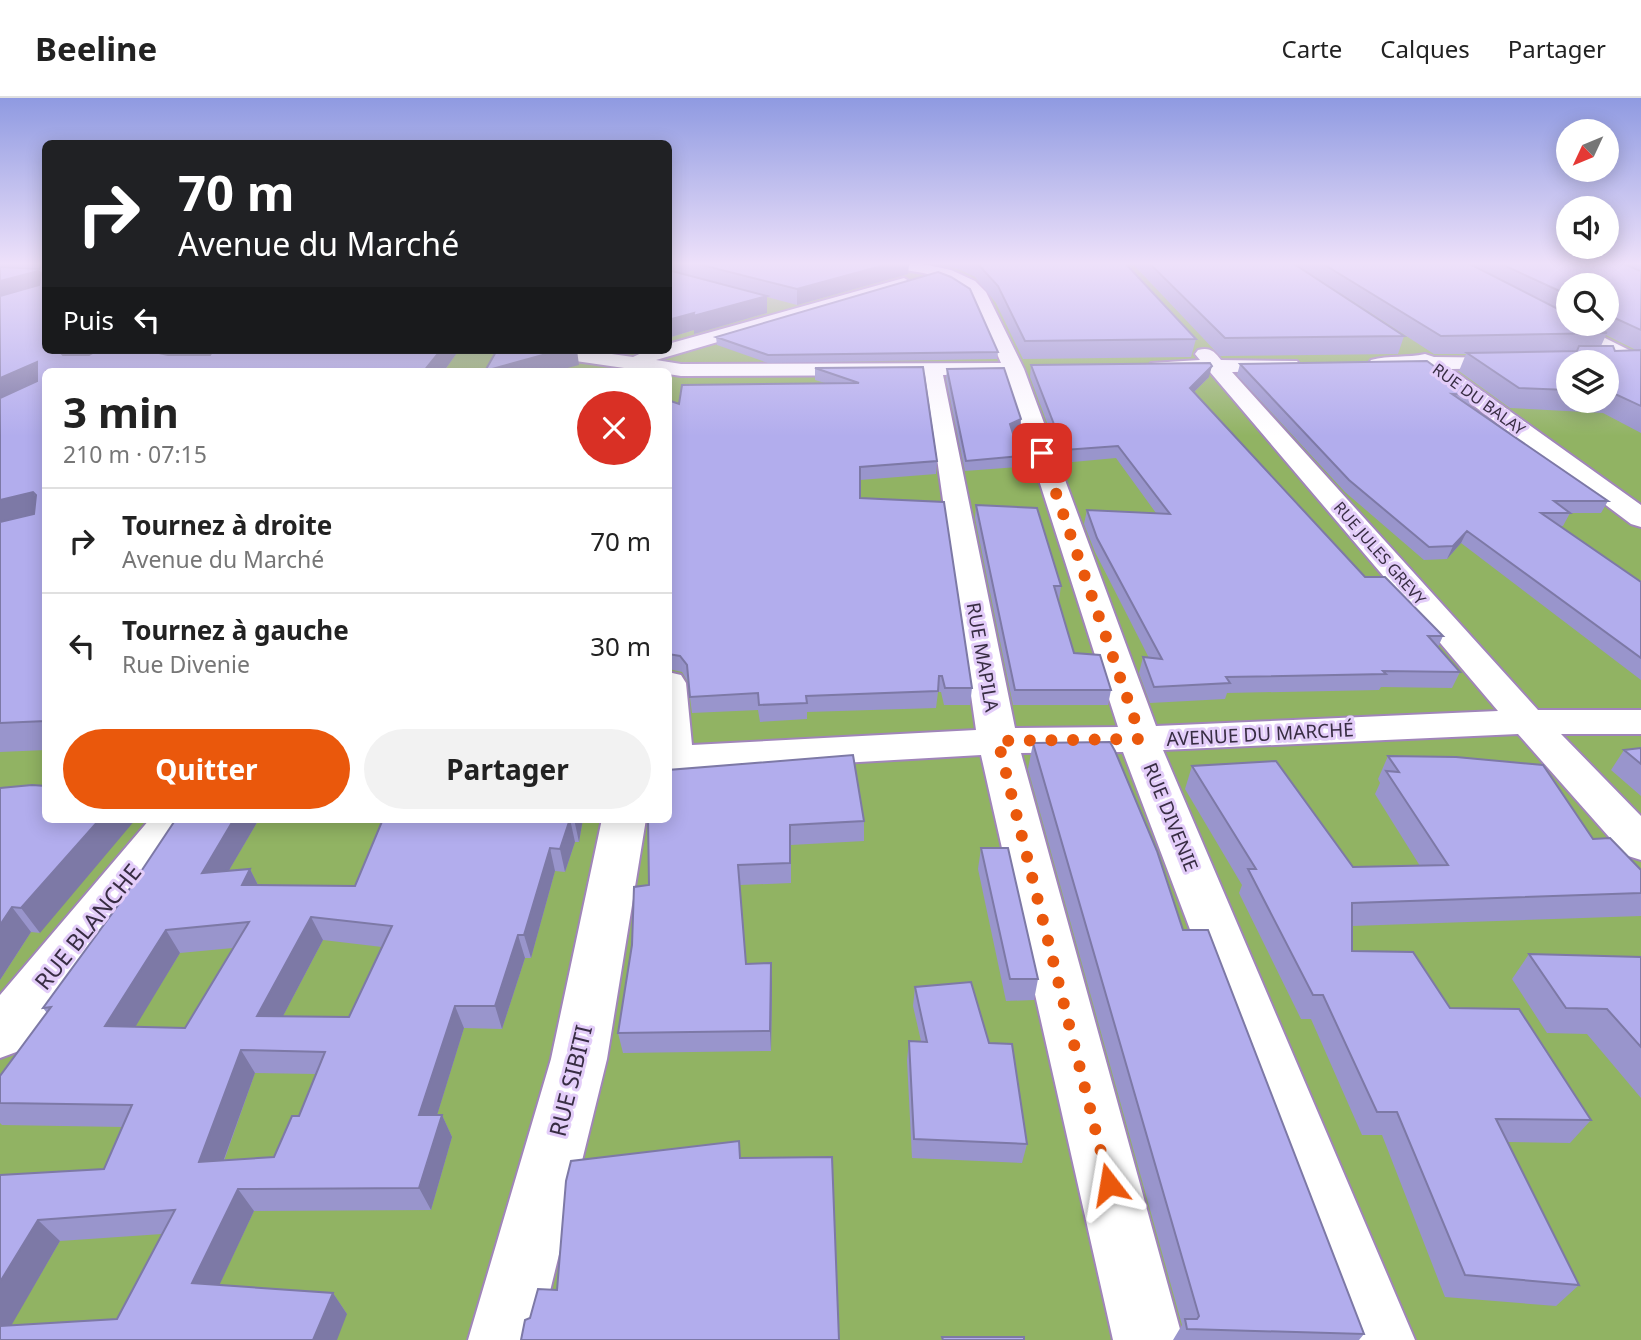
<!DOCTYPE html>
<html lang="fr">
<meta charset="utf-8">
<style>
body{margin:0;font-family:"Noto Sans",sans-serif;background:#f2f2f2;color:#222;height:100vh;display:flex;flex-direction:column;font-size:26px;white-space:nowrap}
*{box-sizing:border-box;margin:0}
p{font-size:23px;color:#767676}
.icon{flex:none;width:38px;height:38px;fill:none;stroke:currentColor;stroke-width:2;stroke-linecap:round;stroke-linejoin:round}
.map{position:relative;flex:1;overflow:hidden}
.panel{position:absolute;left:42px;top:270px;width:630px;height:455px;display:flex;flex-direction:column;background:#fff;border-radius:10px;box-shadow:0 4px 18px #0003}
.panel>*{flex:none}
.top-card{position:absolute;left:42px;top:42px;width:630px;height:214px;border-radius:10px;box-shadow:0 4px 18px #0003;background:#202124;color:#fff;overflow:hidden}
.needle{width:46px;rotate:226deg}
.fabs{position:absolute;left:1556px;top:21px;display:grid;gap:14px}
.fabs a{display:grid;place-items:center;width:63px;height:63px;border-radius:50%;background:#fff;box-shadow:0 4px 18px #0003;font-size:35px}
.pin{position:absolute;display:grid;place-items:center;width:60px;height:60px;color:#fff;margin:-30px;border-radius:14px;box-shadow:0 4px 10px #0006}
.me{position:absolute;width:77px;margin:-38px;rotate:346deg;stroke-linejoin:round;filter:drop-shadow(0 0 5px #0008)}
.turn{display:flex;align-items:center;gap:24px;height:147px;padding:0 21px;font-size:32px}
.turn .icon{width:91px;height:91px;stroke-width:2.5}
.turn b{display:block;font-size:49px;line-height:60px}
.then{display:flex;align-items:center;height:66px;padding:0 21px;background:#0003;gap:14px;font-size:26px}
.round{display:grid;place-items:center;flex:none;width:74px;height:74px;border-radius:37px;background:#f2f2f2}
.summary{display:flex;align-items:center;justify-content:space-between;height:119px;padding:0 21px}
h1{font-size:42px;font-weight:700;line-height:52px}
.button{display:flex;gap:14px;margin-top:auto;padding:14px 21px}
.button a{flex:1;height:80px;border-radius:42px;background:#ea580c;color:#fff;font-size:28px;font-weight:700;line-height:80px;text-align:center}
.button a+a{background:#f2f2f2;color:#222}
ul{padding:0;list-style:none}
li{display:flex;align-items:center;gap:21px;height:105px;padding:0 21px;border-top:2px solid #e0e0e0}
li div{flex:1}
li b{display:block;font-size:26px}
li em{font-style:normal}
header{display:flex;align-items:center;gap:42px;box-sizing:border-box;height:98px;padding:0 35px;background:#fff;border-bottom:2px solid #e0e0e0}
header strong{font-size:33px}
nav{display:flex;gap:38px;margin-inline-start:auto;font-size:24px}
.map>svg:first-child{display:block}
.green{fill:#91b363;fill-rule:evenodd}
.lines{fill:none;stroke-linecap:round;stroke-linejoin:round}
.minor-casing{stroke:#a085b9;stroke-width:4}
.minor{fill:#fff;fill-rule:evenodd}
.wall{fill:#9995cc;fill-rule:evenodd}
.shaded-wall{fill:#7d79a6}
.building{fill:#b2aded;stroke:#7d79a6;stroke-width:2;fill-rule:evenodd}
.route{stroke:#ea580c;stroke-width:12;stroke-dasharray:0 21.6}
.labels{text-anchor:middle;stroke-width:6;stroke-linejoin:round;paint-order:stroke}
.far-street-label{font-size:16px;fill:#382d43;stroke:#e3cdf9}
.street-label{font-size:19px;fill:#382d43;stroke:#e3cdf9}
.near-street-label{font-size:23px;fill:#382d43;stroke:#e3cdf9}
</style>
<header>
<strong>Beeline</strong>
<nav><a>Carte</a><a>Calques</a><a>Partager</a></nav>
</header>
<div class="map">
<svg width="1641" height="1242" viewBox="0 0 1641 1242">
<rect width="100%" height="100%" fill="#d9bdf3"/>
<path class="green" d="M0,164l46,88h622l1,-88h972v1078h-1641zM1568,187h38v39h-38zM1568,264h38v39h-38zM46,273h622v448h-622z"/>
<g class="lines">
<g class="minor-casing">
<path id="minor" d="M870,164h43l38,8 24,11 11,11 38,77 132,357 342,-15 -288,-339 -52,1 -7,-2 -3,-4 3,-4 49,-3 -5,-6 3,-4c12,-3 16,1 23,10l76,1 3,4 -3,4 -7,2 -58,1 306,338h103v24h-80l80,82v44l-16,-5 -107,-121 -355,16 252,590h-70l-222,-588 -102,1 162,587h-70l-132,-585 -313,18v-101l13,3 5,8 6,62 284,-15 -51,-355 -244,1 -13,-2v-3h-23l-104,-15 -7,-2 -3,-4h52l50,7 15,-7h20v-6l236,-66 8,5 -2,3 -254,74 25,4 320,-1 -30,-69c-26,-22 -61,-23 -93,-27zM1005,276l113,353 -103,1 -72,-353z
M1554,216l14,5v5h9l64,32v14l-93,-47 -3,-4 3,-4z
M1425,256l9,3 87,1 3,4 -3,4 -7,2 -63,1 190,136v22l-10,-3 -206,-155 -47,1 -7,-2 -3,-4 3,-4c18,-5 37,-2 54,-6z
M150,721h47l-178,232 -19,7v-63z
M602,721h44l-39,240 -69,281h-70l83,-281z"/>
</g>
<use href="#minor" class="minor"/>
</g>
<path class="wall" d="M0,164h46v88h413l-15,21h-398v379l-46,2z
M668,164h241l-1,12 -111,31 -30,-8v16l-73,21v-4l-26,8z
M932,164h192l72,77 -5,18 -168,2 -27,-56 -21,-26 -14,-7z
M1131,164h160l113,74 -6,18 -178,2z
M1292,164h349v171l-38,-20 -93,-5 -51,-37 7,-17h-32zM1568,187h38v39h-38zM1606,237l30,15 -21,1 -14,-5zM1568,264h38v39h-38z
M716,239l282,15 -1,7 -229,4 -51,-18z
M597,252h32l-11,3z
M1240,266l233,31 -4,11 139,95 -7,12h-31l-7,13h-3l81,56v98l-180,-137 -14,16 -23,1 -79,-68 -108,-117z
M1031,267l178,12 -15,15 171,185 78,59 -5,11 22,25 -8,16 -71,-1 -2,3 -152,3 -2,6 -75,4 -11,-30 4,-16 6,1 -54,-106 -11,-28 3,-14 69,3 -40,-55 -54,5 -32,-86z
M923,269l14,94 -1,13 -76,6v18l112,190 -2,17h-26l-3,-13h-3l-2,16 -129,4v7l-47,3 -2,-12 -66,3 -4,-31 -6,-10 -13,-3 -1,-269 11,4 146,-21 -10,-3v-12z
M947,271l73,60 -7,3 7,24 -1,11 -54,4 -19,-92z
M976,407l85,81 -2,14h-1l16,53 37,37 -3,15h-95l-38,-187z
M1033,645l150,187 181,404 -5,6h-186l9,-15 -154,-556z
M1641,650v48l-30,-26 13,-20z
M1388,658l205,83 48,31v46l-289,10v25l98,57 141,112 -21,23 -63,-1 72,143 -23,21 -111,-9 -63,-162h-20l-51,-116h-10l-62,-126 3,-8 -57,-96 7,-23 161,101 67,-1 -45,-72 5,-11 -2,-4z
M0,690l40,145 -9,-1 -31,48z
M176,721h83l-30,51 21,-1 8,16 97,1 28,-67h200l-4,23h-4l-10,30 -10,-1 -24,87h-6l-23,71 -38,-1 -27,87h5l10,22 -21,73 -177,1 -35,74 114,8 14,21 -347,26v-165l104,-6 19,-42 -121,-2 -2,-2v-47l47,-63 -4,-5 79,-108zM323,842l59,7 -33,70 -66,-1zM233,850l-48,80 -50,-2 45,-73zM255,975l61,1 -17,42 -25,41 -50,4zM162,1136l-45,85 -106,6 49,-84z
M648,721l216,2v20l-73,4v38l-51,2 6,79 26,19 -1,68 -148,2 -5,-20 14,-88 17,-60z
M981,750l57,131 -4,21 -28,1 -28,-132z
M1529,856l112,3v141l-54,-64 -40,-1 -35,-54z
M915,889l74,56 38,101 -5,19 -110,-5 -5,-98 2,-19h12l-8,-35z"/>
<path class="shaded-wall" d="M896,164h13l-1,12 -111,31v-16z
M38,173l7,15 -45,14v-19z
M767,198v17l-73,21v-4l-26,8v-18l26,-7z
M62,252h40l-33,21 -9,-19z
M441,252h18l-15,21h-20z
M561,252h16l2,15 -23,6h-71z
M618,252h11l-11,3z
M37,264l9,17 -46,23v-24z
M1212,268l-3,11 -22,22 3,-11z
M1021,321l-1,10 -11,5 1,-10z
M33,394l12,23 -45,12v-27z
M1467,433l-6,12 -14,16 6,-13z
M100,721h36l-96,114 -19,-25z
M234,721h25l-45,77 -12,-23z
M570,721l5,23 -10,30 -5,-23z
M574,721h9l-4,23z
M550,750l5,23 -24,87 -7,-23z
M250,771l11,22 -19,-6z
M12,809l19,25 -31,48v-55z
M311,819l12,23 -52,99 -14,-23z
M166,832l14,23 -58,96 -17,-23z
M518,837l7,23 -23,71 -7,-23z
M771,865l1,20 -1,68 -1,-20z
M455,908l9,22 -34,110 -11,-23z
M241,952l14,23 -40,111 -16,-22z
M442,1017l10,22 -21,73 -12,-22z
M238,1091l16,22 -43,92 -19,-20z
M38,1122l22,21 -57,99h-3v-58z
M333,1195l14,21 -10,26h-24z"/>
<path class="building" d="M42,164h4v88h16l-2,2 3,3h26l9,-5h47l23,5h42l2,-3 -1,-2h230l-17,21h-378v350l-46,2v-201l34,-8 2,-19 -3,-3 -33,8v-102l37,-17v-19l-37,16v-82l39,-11 2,-12 -3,-2 -38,10v-14l39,2 2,-3z
M690,164h206l-99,27z
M976,164h148l72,77 -171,2 -27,-55z
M1148,164h143l113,74 -179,2z
M1320,164h146l102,52v10h20l19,9 -166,3z
M1497,164h122l22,9v59l-35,-16v-29h-38v10z
M668,172l99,26 -74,20 1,-3 -26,7z
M938,174l13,5 19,12 28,63 -230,3 -52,-18z
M1579,248h34l2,5 26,-1v56l-28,-13 -7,-1v-30h-38v28l-49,-2 -52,-35 110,-2z
M497,252h64l-76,21z
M1427,263l46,34 -21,-1 156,107h-54l16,12h-29l100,69v76l-174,-127 -14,15 -24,1 -80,-67 -109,-116z
M1210,265l2,3 -22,22 175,189h20l58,59h-15l32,36 -77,-1 3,3 -160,3 4,6 -76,4 -11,-30 19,2 -65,-121 -10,-28 83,4 -52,-68 -54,4 -33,-85z
M923,269l14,94 -77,6v31l84,4 28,186h-27l-3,-12h-3l-1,15 -132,5 1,7 -48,2 -1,-12 -68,4 -3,-32 -7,-9 -12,-2v-254l11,4 3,-19 177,-2 -44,-15z
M1004,270l17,51 -11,5 10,32 -54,5 -19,-92z
M976,407l61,3 24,78h-7l20,67 26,2 11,35h-96z
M1110,644l5,9 42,100 26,79h25l156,404 -177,-5 -2,-10h12l2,-3 -166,-573z
M1641,650v16l-17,-14z
M853,657l11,66 -74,4v38l-52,2 8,99 25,-1 -1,68 -152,2 14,-88 2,-58 15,-2 -1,-66h20v-49z
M1388,658l68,1 87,8 50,74 17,-1 31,32v23l-289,10v48l61,1 37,56 69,1 72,111 -95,-1 83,166 -114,-10 -68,-163h-20l-54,-117h-10l-65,-126h8l-64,-103 84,-5 77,106 95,-2 -62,-94 13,1z
M32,687l14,1v33h54l-79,89 -9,-1 -12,18v-137z
M176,721h58l-32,54 48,-4 -8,16 113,1 28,-67h191h-4l-10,30 -10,-1 -26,87h-6l-23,71h-40l-36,109h23l-23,73 -181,1 -46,94 141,10 -20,47h-313v-14l117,-7 58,-109 -137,10 -38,62v-107l104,-6 28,-64 -132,-2v-27l51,-69 -8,1 79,-108zM311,819l81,9 -43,91 -92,-1zM249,824l-64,106 -80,-2 61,-96zM241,952l84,2 -26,64h-7l-18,41 -75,5z
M981,750h27l30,131h-28z
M1529,856l112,3v90l-34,-38 -41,-1z
M971,884l18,61 23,1 15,100 -113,-5 -5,-98 18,1 -12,-55z
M739,1043l1,17 92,-1 7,183h-318l4,-20 5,-2 8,-29 19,1 9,-109 5,-20z
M942,1239h82v3h-81z"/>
<linearGradient id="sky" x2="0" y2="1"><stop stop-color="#8f9ae1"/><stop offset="0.49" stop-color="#eee1fa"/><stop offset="1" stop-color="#eee1fa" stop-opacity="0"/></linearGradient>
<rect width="1641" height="338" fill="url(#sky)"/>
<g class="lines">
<path class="route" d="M1042,355l96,276v10l-140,2 111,443"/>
</g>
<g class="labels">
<g class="far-street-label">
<text transform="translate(1479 301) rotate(36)" y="6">RUE DU BALAY</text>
<text transform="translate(1380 455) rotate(49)" y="6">RUE JULES GREVY</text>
</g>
<g class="street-label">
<text transform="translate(983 559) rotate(80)" y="7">RUE MAPILA</text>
<text transform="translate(1260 636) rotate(-3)" y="7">AVENUE DU MARCHÉ</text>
<text transform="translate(1171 719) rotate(68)" y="7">RUE DIVENIE</text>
</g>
<g class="near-street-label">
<text transform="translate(88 829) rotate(-51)" y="8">RUE BLANCHE</text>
<text transform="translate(571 983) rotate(-76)" y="8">RUE SIBITI</text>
</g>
</g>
</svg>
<div class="fabs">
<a><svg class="needle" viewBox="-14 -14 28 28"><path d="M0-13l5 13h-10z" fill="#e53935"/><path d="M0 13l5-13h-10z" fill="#767676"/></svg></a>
<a><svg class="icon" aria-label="sound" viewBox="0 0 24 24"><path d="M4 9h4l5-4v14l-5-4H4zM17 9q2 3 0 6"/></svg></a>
<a><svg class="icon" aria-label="search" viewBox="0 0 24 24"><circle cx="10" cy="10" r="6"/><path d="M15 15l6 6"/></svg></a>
<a><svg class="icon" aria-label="layers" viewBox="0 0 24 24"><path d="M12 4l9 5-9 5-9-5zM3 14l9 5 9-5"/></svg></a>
</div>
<div class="pin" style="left:1042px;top:355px;background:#d93025"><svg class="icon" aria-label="arrive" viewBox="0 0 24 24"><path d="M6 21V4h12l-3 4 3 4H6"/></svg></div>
<svg class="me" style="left:1109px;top:1086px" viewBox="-20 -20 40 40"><path d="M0-17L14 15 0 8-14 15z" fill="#ea580c" stroke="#fff" stroke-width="4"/></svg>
<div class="top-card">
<div class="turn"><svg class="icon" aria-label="right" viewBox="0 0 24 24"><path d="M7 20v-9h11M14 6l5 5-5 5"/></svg><div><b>70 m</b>Avenue du Marché</div></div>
<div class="then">Puis<svg class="icon" aria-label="left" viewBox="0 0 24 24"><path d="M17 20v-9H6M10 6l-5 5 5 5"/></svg></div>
</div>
<section class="panel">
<div class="summary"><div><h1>3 min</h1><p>210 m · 07:15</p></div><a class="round" style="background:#d93025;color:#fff"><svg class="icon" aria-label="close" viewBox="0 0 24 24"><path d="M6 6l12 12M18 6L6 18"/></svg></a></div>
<ul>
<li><svg class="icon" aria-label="right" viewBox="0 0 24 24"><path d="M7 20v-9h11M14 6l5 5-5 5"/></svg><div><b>Tournez à droite</b><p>Avenue du Marché</p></div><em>70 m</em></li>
<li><svg class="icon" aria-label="left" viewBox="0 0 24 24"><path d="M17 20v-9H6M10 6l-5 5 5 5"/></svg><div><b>Tournez à gauche</b><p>Rue Divenie</p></div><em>30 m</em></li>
</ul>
<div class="button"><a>Quitter</a><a>Partager</a></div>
</section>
</div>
